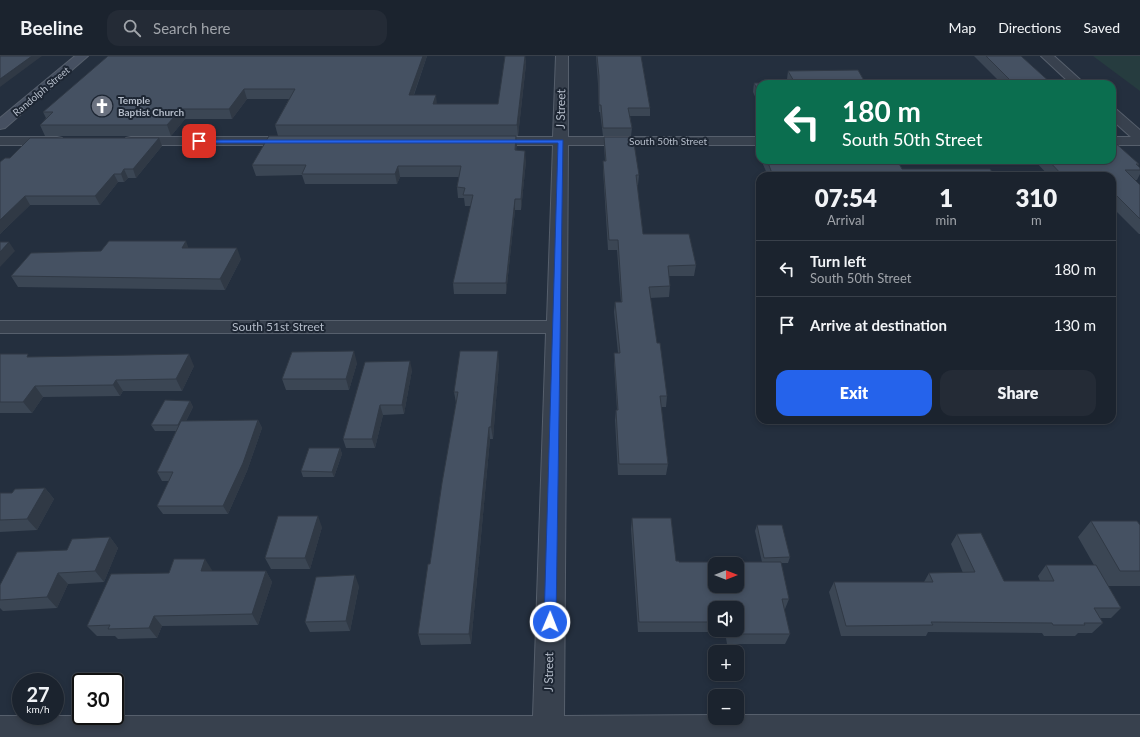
<!DOCTYPE html>
<meta charset="utf-8">
<style>
body{margin:0;font-family:Lato,sans-serif;background:#242b36;color:#f1f3f6;height:100vh;display:flex;flex-direction:column;font-size:15px;white-space:nowrap}
*{box-sizing:border-box;margin:0}
p{font-size:13px;color:#a0a4aa}
.icon{flex:none;width:22px;height:22px;fill:none;stroke:currentColor;stroke-width:2;stroke-linecap:round;stroke-linejoin:round}
.map{position:relative;flex:1;overflow:hidden}
.sheet{position:absolute;left:756px;top:116px;width:360px;height:252px;display:flex;flex-direction:column;background:#1b232e;border-radius:12px;box-shadow:0 2px 6px #0003,0 0 0 1px #39404a}
.sheet>*{flex:none}
.banner{position:absolute;left:756px;top:24px;width:360px;height:84px;border-radius:12px;box-shadow:0 2px 6px #0003,0 0 0 1px #39404a;background:#0b6e4f;color:#fff;overflow:hidden}
.needle{width:26px;rotate:90deg}
.tools{position:absolute;left:708px;top:501px;display:grid;gap:8px}
.tools a{display:grid;place-items:center;width:36px;height:36px;border-radius:8px;background:#1b232e;box-shadow:0 2px 6px #0003,0 0 0 1px #39404a;font-size:20px}
.speed{position:absolute;left:12px;top:617px;display:flex;gap:8px;font-size:20px;font-weight:700;text-align:center}
.speed>*{display:grid;place-content:center;width:52px;height:52px;border-radius:50%;background:#1b232e;box-shadow:0 2px 6px #0003,0 0 0 1px #39404a;line-height:1}
.speed small{font-size:10px;font-weight:400}
.speed .limit{border:2px solid #111;border-radius:6px;background:#fff;color:#111}
.pin{position:absolute;display:grid;place-items:center;width:34px;height:34px;color:#fff;margin:-17px;border-radius:8px;box-shadow:0 2px 6px #0006}
.me{position:absolute;width:44px;margin:-22px;rotate:1deg;stroke-linejoin:round;filter:drop-shadow(0 0 3px #0008)}
.turn{display:flex;align-items:center;gap:14px;height:84px;padding:0 20px;font-size:18px}
.turn .icon{width:52px;height:52px;stroke-width:2.5}
.turn b{display:block;font-size:28px;line-height:34px}
.eta{display:flex;justify-content:space-evenly;align-items:center;height:68px;text-align:center}
.eta b{font-size:24px;font-weight:800;line-height:28px}
.cta{display:flex;gap:8px;margin-top:auto;padding:8px 20px}
.cta a{flex:1;height:46px;border-radius:12px;background:#2563eb;color:#fff;font-size:16px;font-weight:800;line-height:46px;text-align:center}
.cta a+a{background:#242b36;color:#f1f3f6}
ul{padding:0;list-style:none}
li{display:flex;align-items:center;gap:12px;height:56px;padding:0 20px;border-top:1px solid #39404a}
li div{flex:1}
li b{display:block;font-size:15px}
li em{font-style:normal}
header{display:flex;align-items:center;gap:24px;box-sizing:border-box;height:56px;padding:0 20px;background:#1b232e;border-bottom:1px solid #39404a}
header strong{font-size:19px}
nav{display:flex;gap:22px;margin-inline-start:auto;font-size:14px}
.search{width:280px;height:36px;background:#242b36;display:flex;align-items:center;gap:10px;box-sizing:border-box;padding:0 14px;border-radius:12px;color:#a0a4aa;font-size:15px}
.map>svg:first-child{display:block}
.green{fill:#263c3f}
.lines{fill:none;stroke-linecap:round;stroke-linejoin:round}
.minor-casing{stroke:#565f6c;stroke-width:2}
.secondary-casing{stroke:#565f6c;stroke-width:2}
.minor{fill:#38414e;fill-rule:evenodd}
.secondary{fill:#465061;fill-rule:evenodd}
.wall{fill:#3b4654;fill-rule:evenodd}
.shaded-wall{fill:#303945}
.building{fill:#455162;stroke:#303945;fill-rule:evenodd}
.route{fill:#2563eb;stroke:#184099}
.labels{text-anchor:middle;stroke-width:4;stroke-linejoin:round;paint-order:stroke}
.far-street-label{font-size:10px;fill:#b4bcc9;stroke:#1d2633}
.far-poi-label{font-size:10px;font-weight:bold;fill:#b4bcc9;stroke:#1d2633;text-anchor:start}
.street-label{font-size:12px;fill:#b4bcc9;stroke:#1d2633}
</style>
<header>
<strong>Beeline</strong>
<div class="search"><svg class="icon" aria-label="search" viewBox="0 0 24 24"><circle cx="10" cy="10" r="6"/><path d="M15 15l6 6"/></svg>Search here</div>
<nav><a>Map</a><a>Directions</a><a>Saved</a></nav>
</header>
<div class="map">
<svg width="1140" height="681" viewBox="0 0 1140 681">
<rect width="100%" height="100%" fill="#242f3e"/>
<path class="green" d="M1093,0h47v35z"/>
<g class="lines">
<g class="minor-casing">
<path id="minor" d="M556,0h12v81h192v8h-192l-4,571 151,-1v3h22v-3h403v22h-1140v-21h533l13,-383h-546v-12h547l6,-176h-66l-5,-1 -2,-3 2,-3 5,-1h66z
M1041,0h13l31,28h-14z
M1112,53l5,1 23,20v15h-28v-8h19l-19,-17z
M0,81h57l5,1 2,3 -2,3 -5,1h-57z
M131,81h166l5,1 2,3 -2,3 -5,1h-166l-5,-1 -2,-3 2,-3z"/>
</g>
<g class="secondary-casing">
<path id="secondary" d="M75,0h13l-83,72 -5,1v-11z"/>
</g>
<use href="#minor" class="minor"/>
<use href="#secondary" class="secondary"/>
</g>
<path class="wall" d="M427,0l-13,39 23,9h61l27,-48 1,8 -8,72h-240l-3,-11 14,-26h-42l-15,20h-47l-14,17h-126l-5,-11 6,-7 -3,-6z
M596,0h45l9,52v8h-20l2,12 -1,8h-28l-3,-24h-1l-1,-28z
M974,0h47l31,28h-50z
M788,15l78,13h-106v24l-7,-16 1,-9h34l-1,-4z
M516,80v14l10,11 -5,49h-6l-9,84h-52l-1,-11 18,-77h-6l-1,-8h-6l-1,-11 2,-10h-59l-3,7h-92l-3,-9 -46,1 -4,-11z
M604,81l35,38 -1,10h-1l6,49 53,31 -2,11h-25l1,10 -1,11 -19,1 7,45 10,53 -1,11h-5l7,57 -2,11h-48l-3,-55 1,-10h1l-3,-46v-11h4l-4,-41 1,-10h6l-4,-52h-9l-5,-80v-9h2l-1,-15z
M162,90l-26,32h-8l-4,4h-6l-18,23h-70l-30,29v-72z
M763,104h134l5,9 93,7h-227l-6,-14z
M1037,104h75l27,4 -1,2 2,2v6l-3,6h-2l5,5v49h-1l-27,-27v-31h-63l-13,-14z
M188,192l53,11 -16,31 -207,-3 -7,-11 90,-25z
M0,298l30,3 164,9 -12,25h-59l-3,5 -77,1 -11,16h-32z
M499,306l-6,77h-3l-19,205 -50,1 -3,-11 12,-70 26,-161 -2,-11z
M357,307l-8,27h-63l-4,-11z
M412,314l-8,44 -21,1 -8,33h-29l-3,-9z
M190,345l3,6 -7,14 72,-1 4,8 -15,43 -19,43h-65l-6,-8 12,-25h-7l-5,-9 19,-41h-21l-4,-6z
M340,392l2,6 -8,23h-31l-2,-6z
M45,432l9,11 -17,31 -37,2v-39h12z
M632,462l44,43 3,1h83l-7,-31 2,-6 33,32 -2,6h-7l8,36 -4,10h-1l6,25 -5,10h-58l-2,-12h-87l-7,-103zM715,552l22,22h-22z
M1091,465l49,4v61h-32l13,22 -10,10h-11l3,5 -11,10h-14l-3,3h-31l-2,-3 -114,-1 -2,4h-85l-12,-44 5,-10h90l5,-9h34l-12,-29 6,-10 47,47h36l-2,-5 8,-11h48l-16,-28z
M322,471l-12,42h-39l-6,-11z
M110,481l8,11 -14,34 -36,2 -11,24 -54,3 -3,-3v-23l67,-35z
M212,514l-1,1h55l6,11 -14,43 -96,1 -5,12 -39,1 -3,-3h-18l-10,-10 82,-53z
M359,530l-9,45 -40,1 -5,-10z"/>
<path class="shaded-wall" d="M32,0h10l-42,31v-8z
M423,0h4l-17,49 -1,-10z
M525,0l1,8 -8,72 -1,-11z
M244,33l3,10 -15,20 -3,-10z
M436,39l1,10 -4,-1z
M181,53l4,10 -14,17 -4,-11z
M516,80l1,10 -2,14v-10z
M159,82l3,8 -26,32 -3,-9z
M525,95l1,10 -5,49v-11z
M398,110l2,11 -3,7 -2,-10z
M124,113l4,9 -4,4 -3,-8z
M114,118l4,8 -18,23 -5,-9z
M25,140l5,9 -30,29v-14z
M515,143v11l-9,84v-11z
M186,185l4,11 -8,-4z
M9,186l6,9 -15,16v-15z
M237,192l4,11 -16,31 -5,-11z
M354,295l3,12 -8,27 -3,-11z
M498,295l1,11 -6,77 -2,-12z
M189,298l5,12 -12,25 -6,-12z
M410,305l2,9 -8,44 -2,-9z
M116,324l7,11 -3,5 -7,-11z
M35,330l8,11 -11,16 -9,-11z
M190,345l3,6 -12,24 -3,-6z
M380,349l3,10 -8,33 -3,-9z
M258,364l4,8 -15,43 -19,43 -5,-8z
M489,371l1,12 -19,205 -2,-10z
M340,392l2,6 -8,23 -2,-5z
M45,432l9,11 -17,31 -10,-11z
M318,460l4,11 -12,42 -5,-11z
M110,481l8,11 -14,34 -9,-11z
M205,503l7,11 -5,12 -6,-11z
M266,515l6,11 -14,43 -6,-11z
M58,517l10,11 -11,24 -10,-11z
M355,519l4,11 -9,45 -4,-10z
M154,560l8,10 -5,12 -8,-10z"/>
<path class="building" d="M0,0h32l-32,23z
M108,0h315l-14,39h27l-3,9h65l7,-48h20l-8,69h-242l20,-36h-51l-15,20h-48l-14,16h-127l13,-13h-10z
M597,0h44l9,52h-22l4,20h-29l-2,-23h-2v-29z
M986,0h35l31,28h-38z
M858,14l8,14h-106v11l-6,-12h41l-7,-12z
M269,80h247l-1,14 10,1 -4,48h-6l-9,84h-53l20,-88h-10l2,-7 -8,-1 4,-21h-63l-3,8h-93l4,-9h-54z
M604,81h29l6,38h-3l7,59h46l7,31 -28,1 2,20 -21,1 8,56h3l7,53h-7l8,68h-49l-3,-54h2l-4,-57h6l-5,-51h7l-4,-62h-9l-6,-79h3z
M30,82h129l-26,31h-9l-3,5h-7l-19,22h-70l-25,24v-58l5,-4h5z
M1112,84l27,24h-3l4,4v2h-15l15,15v34l-28,-28v-15h-49l-15,-16h64z
M767,104h130l5,9h88l5,7h-222z
M109,185h77l-4,7h55l-17,31 -209,-3 20,-23 70,-2z
M0,186h9l-9,10z
M354,295l-8,28h-64l10,-27z
M460,295h38l-7,76h-2l-20,207h-51l10,-70h2l12,-81 16,-91h-4z
M0,298h28l-1,3 162,-3 -13,25 -60,1 -3,5 -78,1 -12,16h-23z
M410,305l-8,44h-22l-8,34h-29l22,-77z
M165,344l25,1 -12,24h-27z
M258,364l-15,43 -20,43h-66l16,-34h-16l24,-51z
M309,392h31l-8,24 -31,-1z
M45,432l-18,31 -27,1v-27h12l3,-4z
M278,460h40l-13,42h-40z
M632,462h39l5,43h3v1h102l8,37h-7l8,35h-60l-1,-4h8v-22h-22v14h-76zM715,508h22v22h-22z
M1091,465h46l3,4v46h-20z
M757,469h25l8,32 -26,1z
M981,477l23,48h50l-8,-16h50l25,43h-27l9,15h-19l1,2h-32l-1,-2 -121,-1 2,3 -87,1 -12,-44h99l-4,-9 46,-1 -18,-38z
M110,481l-15,34 -37,2 -11,24 -47,3v-15l17,-33 50,-2 5,-11z
M174,503h31l-4,12h65l-14,43 -98,2 -5,12 -41,1 2,-4 -23,1 24,-52 58,-1z
M355,519l-9,46 -41,1 11,-45z"/>
<path class="route" d="M197,84h366l-7,482 -2,4 -4,2 -4,-2 -2,-4 14,-479h-359l-2,-1z"/>
<defs>
<g id="church-disc" transform="scale(1.15)"><circle r="9.5" fill="#6b7280" stroke="#1d2633"/><path d="M-1.2-6h2.4v3.5h3.3v2.4h-3.3V6h-2.4V-.1h-3.3v-2.4h3.3Z" fill="#fff"/></g>
</defs>
<g fill-rule="evenodd">
<use href="#church-disc" x="102" y="50"/>
</g>
<g class="labels">
<g class="far-street-label">
<text transform="translate(41 35) rotate(-40)" y="4">Randolph Street</text>
<text x="668" y="89">South 50th Street</text>
</g>
<g class="far-poi-label">
<text x="118" y="48">Temple<tspan x="118" dy="12">Baptist Church</tspan></text>
</g>
<g class="street-label">
<text transform="translate(561 53) rotate(-89)" y="4">J Street</text>
<text x="278" y="275">South 51st Street</text>
<text transform="translate(549 616) rotate(-89)" y="4">J Street</text>
</g>
</g>
</svg>
<div class="tools">
<a><svg class="needle" viewBox="-14 -14 28 28"><path d="M0-13l5 13h-10z" fill="#e53935"/><path d="M0 13l5-13h-10z" fill="#a0a4aa"/></svg></a>
<a><svg class="icon" aria-label="sound" viewBox="0 0 24 24"><path d="M4 9h4l5-4v14l-5-4H4zM17 9q2 3 0 6"/></svg></a>
<a>+</a>
<a>−</a>
</div>
<div class="speed"><div>27<small>km/h</small></div><div class="limit">30</div></div>
<div class="pin" style="left:199px;top:85px;background:#d93025"><svg class="icon" aria-label="arrive" viewBox="0 0 24 24"><path d="M6 21V4h12l-3 4 3 4H6"/></svg></div>
<svg class="me" style="left:550px;top:566px" viewBox="-20 -20 40 40"><circle r="17" fill="#2563eb" stroke="#fff" stroke-width="3"/><path d="M0-11L8 9 0 5-8 9z" fill="#fff"/></svg>
<div class="banner">
<div class="turn"><svg class="icon" aria-label="left" viewBox="0 0 24 24"><path d="M17 20v-9H6M10 6l-5 5 5 5"/></svg><div><b>180 m</b>South 50th Street</div></div>
</div>
<section class="sheet">
<div class="eta">
<div><b>07:54</b><p>Arrival</p></div>
<div><b>1</b><p>min</p></div>
<div><b>310</b><p>m</p></div>
</div>
<ul>
<li><svg class="icon" aria-label="left" viewBox="0 0 24 24"><path d="M17 20v-9H6M10 6l-5 5 5 5"/></svg><div><b>Turn left</b><p>South 50th Street</p></div><em>180 m</em></li>
<li><svg class="icon" aria-label="arrive" viewBox="0 0 24 24"><path d="M6 21V4h12l-3 4 3 4H6"/></svg><div><b>Arrive at destination</b></div><em>130 m</em></li>
</ul>
<div class="cta"><a>Exit</a><a>Share</a></div>
</section>
</div>
